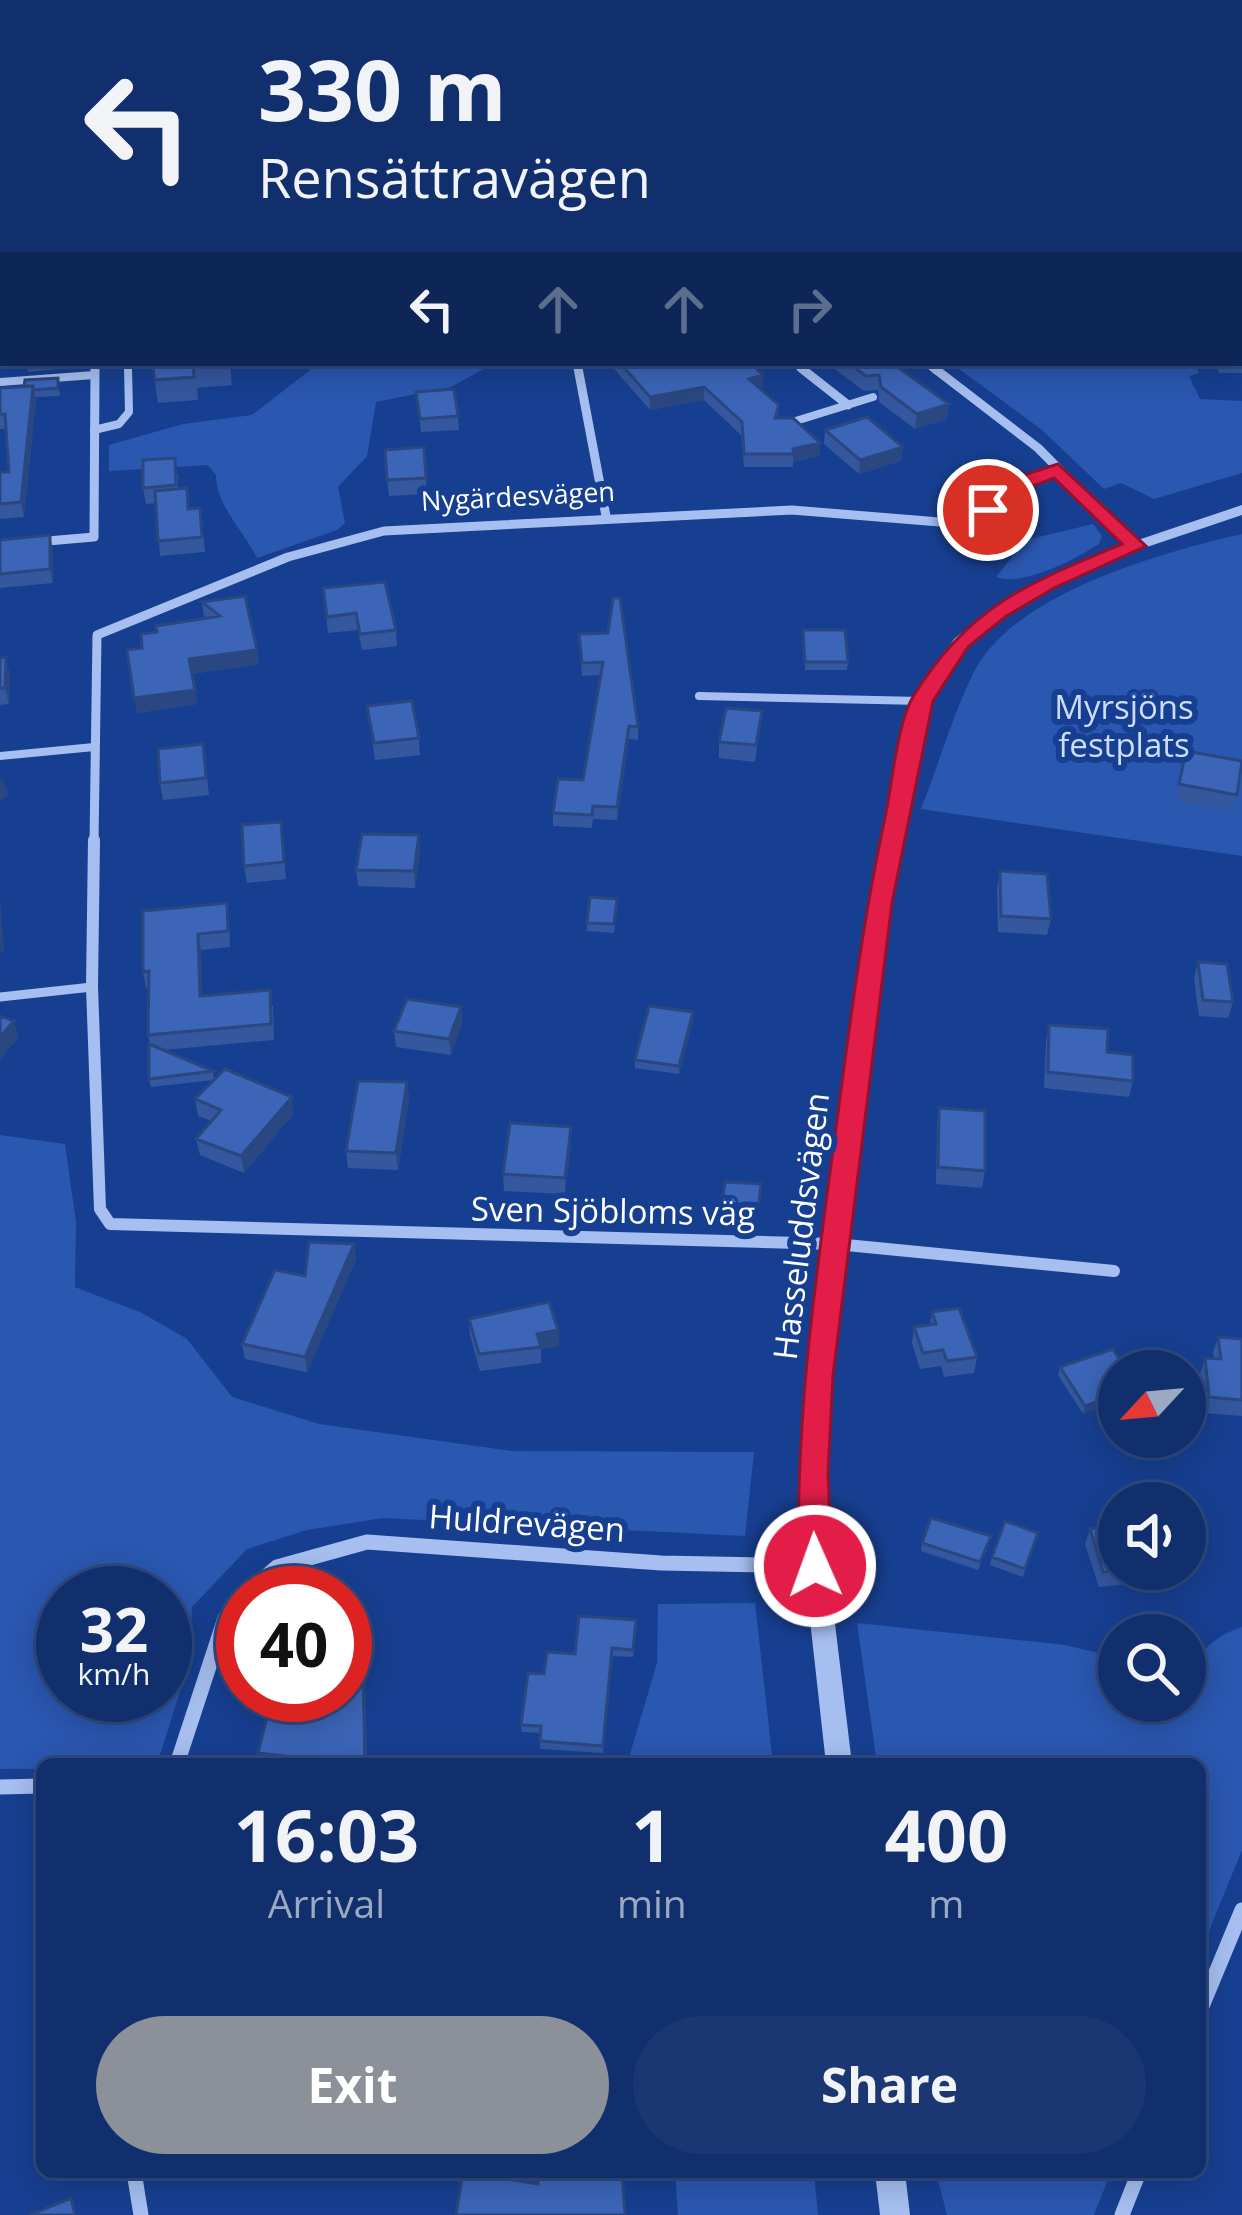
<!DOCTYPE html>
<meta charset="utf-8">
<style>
body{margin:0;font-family:"Open Sans",sans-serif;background:#1a3772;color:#f1f3f6;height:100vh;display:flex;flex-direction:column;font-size:45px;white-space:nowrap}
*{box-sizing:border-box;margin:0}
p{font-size:39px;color:#9ca9c2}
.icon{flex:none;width:66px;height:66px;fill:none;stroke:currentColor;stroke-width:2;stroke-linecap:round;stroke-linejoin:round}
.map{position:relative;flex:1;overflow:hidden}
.sheet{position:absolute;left:36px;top:1758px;width:1170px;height:420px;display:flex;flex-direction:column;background:#112f6d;border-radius:18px;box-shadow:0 6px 30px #0003,0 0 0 3px #304a80}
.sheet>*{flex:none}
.top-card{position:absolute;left:0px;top:0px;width:1242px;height:366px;box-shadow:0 6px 30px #0003,0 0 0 3px #304a80;background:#112f6d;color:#f1f3f6;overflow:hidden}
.needle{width:78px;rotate:244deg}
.controls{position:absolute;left:1098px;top:1350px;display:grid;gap:24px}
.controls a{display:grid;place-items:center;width:108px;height:108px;border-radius:50%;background:#112f6d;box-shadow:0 6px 30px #0003,0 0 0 3px #304a80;font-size:60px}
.speed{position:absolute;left:36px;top:1566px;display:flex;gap:24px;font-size:60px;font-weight:700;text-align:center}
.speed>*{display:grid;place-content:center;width:156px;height:156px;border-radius:50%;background:#112f6d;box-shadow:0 6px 30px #0003,0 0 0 3px #304a80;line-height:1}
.speed small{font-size:30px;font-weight:400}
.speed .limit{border:18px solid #d22;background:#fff;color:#111}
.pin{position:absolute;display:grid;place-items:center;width:102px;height:102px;color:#fff;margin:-51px;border:6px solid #fff;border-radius:50%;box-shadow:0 3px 12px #0007}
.me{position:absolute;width:132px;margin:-66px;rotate:358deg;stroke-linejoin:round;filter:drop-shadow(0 0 9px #0008)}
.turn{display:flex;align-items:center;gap:42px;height:252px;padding:0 60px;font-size:54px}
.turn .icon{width:156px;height:156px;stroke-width:2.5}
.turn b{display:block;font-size:84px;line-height:102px}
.lanes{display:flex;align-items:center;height:114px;padding:0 60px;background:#0003;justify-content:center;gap:60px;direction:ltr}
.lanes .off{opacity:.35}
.eta{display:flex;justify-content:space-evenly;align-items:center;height:204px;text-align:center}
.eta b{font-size:72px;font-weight:700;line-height:84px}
.action{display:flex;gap:24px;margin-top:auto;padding:24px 60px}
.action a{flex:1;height:138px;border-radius:72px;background:#8c9099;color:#fff;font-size:48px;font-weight:700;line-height:138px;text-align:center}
.action a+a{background:#1a3772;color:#f1f3f6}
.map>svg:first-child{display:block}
.green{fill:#2a57b0;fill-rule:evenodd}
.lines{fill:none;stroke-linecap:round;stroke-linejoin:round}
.stream{stroke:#98b8f2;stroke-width:6}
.service-far2{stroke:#a6bff0;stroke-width:6}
.service-far1{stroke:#a6bff0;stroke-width:8}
.service{stroke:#a6bff0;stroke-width:9}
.minor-far3{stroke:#a6bff0;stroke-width:8}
.minor-far2{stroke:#a6bff0;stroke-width:9}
.minor-far1{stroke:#a6bff0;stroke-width:12}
.minor{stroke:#a6bff0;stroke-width:15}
.tertiary{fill:#a6bff0;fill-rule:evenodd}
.wall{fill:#34579e}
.shaded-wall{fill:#2a4781}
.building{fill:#3c65b8;stroke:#2a4781;stroke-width:3}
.route{fill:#e11d48;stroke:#92132f;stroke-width:3}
.labels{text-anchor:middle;stroke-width:12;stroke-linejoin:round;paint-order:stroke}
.far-street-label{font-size:27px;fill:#fff;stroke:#173f91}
.park-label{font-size:33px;fill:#ccdcfb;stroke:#173f91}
.street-label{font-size:33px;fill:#fff;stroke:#173f91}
</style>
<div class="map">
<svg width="1242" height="2215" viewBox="0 0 1242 2215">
<rect width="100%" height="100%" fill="#173f91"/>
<path class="green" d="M319,363l170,3 -38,21 -75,15 -9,54 -29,31 7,36 -8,7 -80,28c-14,-28 -41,-53 -41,-83l-8,-10 -99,6v-26l74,-21 69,-9z
M951,363l160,4 3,-4h81l4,10 -10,3 11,23 42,2v72l-88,26 -33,-16 -17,6 -62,-59z
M1093,524l9,12 -3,8c-24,15 -75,43 -103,33l30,-37z
M1242,534v322l-321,-47c18,-45 32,-96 54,-139 41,-77 187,-118 267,-136z
M0,1135l65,9 11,78 -1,65 67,26 45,26 45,58 87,27 193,27 242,1 -9,84 -362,-18 -76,12 -60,19 -55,58 -3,56 -30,95 -10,6h-107v5h-42zM63,1593h102v102h-102z
M755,1603l18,161h-146l30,-101 1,-59z
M857,1623l208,22 54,13v43h66c0,-37 21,-62 57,-74v223l-42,103v-189h-323z
M675,2172h139l4,43h-140z
M936,2172h175l-17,43h-147z"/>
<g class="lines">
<path class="stream" d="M972,0l7,3"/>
<path class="service-far2" d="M128,363v8
M95,364l26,-1"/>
<path class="service-far1" d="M0,382l94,-7
M786,424l87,-27
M94,430l25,-6 10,-12 -1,-44
M699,696l222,5
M0,756l94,-9"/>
<path class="service" d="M0,997l92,-10"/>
<path class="minor-far3" d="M928,0l7,3
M514,3l17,-3
M0,4l8,-4
M577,363l2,8
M795,363l10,8
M927,363l10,8
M95,371v-8"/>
<path class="minor-far2" d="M578,368l28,148
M801,368l47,37
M934,368l104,80 97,98
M36,542l58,-5 1,-169
M94,843l3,-208 191,-78 96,-26 408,-21 160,13 36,-13 34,-28 35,-12"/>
<path class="minor-far1" d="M94,840l-2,147 8,222 10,15 726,20 278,27"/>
<path class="minor" d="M247,1593l30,-26 90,-25 294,21 155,3
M177,1764l48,-146 18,-20
M0,1787l42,-1
M1200,2011l42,-101
M134,2172l7,43
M1122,2215l17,-43"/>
<path class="tertiary" d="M1242,505v10l-101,34 -88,37 -49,30 -38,30 -36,55 -41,202 -60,473 -5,99 4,91 24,198h-26l-22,-198 -4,-91 5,-99 64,-473 43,-202 42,-62 38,-31 49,-28 88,-37z
M875,2172h30l5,43h-30z"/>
</g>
<path class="wall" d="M23,0h185l-3,3h-182z
M1239,270l3,4v99h-23l-3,-10h23z
M26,363h33v6l-31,3z
M152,363h78l2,22 -35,3 1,12 -40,3z
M609,363h141l13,12v13l-3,1 19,16 -1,13 42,25 -1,13 -26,6v5h-49l-3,-32 -37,-35 -54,10z
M827,363h65l55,56 -32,10 -36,-27 -1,-12 -14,1z
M58,378l2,18 -24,1 -12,120 -24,2v-47h9l-3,-43h-6v-41l24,-2z
M416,392l42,24 1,14 -38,2z
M825,430l78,17 -2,14 -42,13 -35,-30z
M424,447l3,47 -38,2 -2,-16z
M178,474v15l12,19 12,14 3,30 -45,4 -4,-53 -10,1 -3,-16z
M0,540l53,10v33l-53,5z
M323,588l73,42 1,16 -35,4 -4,-20 -30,3z
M245,596l14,68 -67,10 5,30 -60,9 5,-65 15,-16 49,-14 -2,-1 -2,-15z
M803,630l45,32 -1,8h-42z
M608,633l30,94v13l-9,-1 -12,81 -24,-1 -1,9 -39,-2v-13l30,-33 18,-105 -19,1 -3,-42z
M0,658l10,16 -1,30 -9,1z
M367,706l52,32 1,17 -45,5z
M762,711l-7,51 -36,-4v-16z
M203,744l6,51 -46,5 -3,-17z
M1186,751l51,44 -5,16 -56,-10z
M281,822l5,57 -39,4 -3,-17z
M419,835l1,17 -5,36 -57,-2 -2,-16z
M1000,871l51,48 -4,16 -49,-3 -1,-44z
M617,907l-3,26 -27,-2v-8z
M143,911l86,8 1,28 -29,3 1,46 71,10 1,34 -111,10 50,21 1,8 80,34 -50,60 -44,-18 -4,-16 15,-18 -13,-5 -3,-17 19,-19 -63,7 -2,-8 1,-34 -2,-10 1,-47h-3l-3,-16z
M1198,962l35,40 -5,16 -29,-2 -5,-38z
M461,1007l1,17 -11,31 -55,-8 -2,-16z
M693,1021l-14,53 -44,-6v-8z
M1049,1025l58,27 26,29 -4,16 -85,-9 2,-47z
M407,1082l2,17 -11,71 -50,-2 -2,-17z
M939,1108l46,63 -3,17 -46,-4 1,-60z
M571,1127v16l-6,51 -61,-3 -1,-17z
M761,1184l-4,35 -37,-3 1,-8z
M354,1244l2,15 -49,113 -62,-13 -3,-15 63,-68z
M932,1312l45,45 -3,16 -30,4 -3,-11 -21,3 -8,-26 2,-16 16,-2z
M469,1319l89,11 1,16 -18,3v14l-61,8 -10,-36z
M1218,1337l24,2v77l-38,-3 -4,-39 5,-16h9l-1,-5z
M1113,1349l-30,65 -25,-39 2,-8z
M1090,1529l29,40h50l-4,11 -66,7 -14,-43z
M1038,1533l-15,44 -33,-12 2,-8z
M922,1543l67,1 -11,26 -57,-19z
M636,1620l-3,37 -21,-1 -9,97 -63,-4 1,-16 -19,-1 -1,-7 23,-51 31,-20z
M362,1630l2,14 3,120h-106l-3,-11 56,-39z"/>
<path class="shaded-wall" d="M763,375v13l-14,4v-13z
M33,386l3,14 -12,117 -3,-15z
M704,387v13l-54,10v-13z
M949,404l-2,15 -32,10 2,-15z
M820,443l-1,13 -26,6v-13z
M903,447l-2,14 -42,13 1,-14z
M50,535l3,15v33l-3,-14z
M257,650l2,14 -67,10 -3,-15z
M6,657l4,17 -1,30 -4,-16z
M195,690l2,14 -60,9 -3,-15z
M629,726v13l-12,81v-13z
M3,779l5,16 -8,6v-20z
M419,835l1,17 -5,36 -1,-17z
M0,898l4,54h-4z
M198,934l3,16 2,62 -3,-16z
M461,1007l1,17 -11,31 -2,-16z
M693,1012v9l-14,53v-8z
M14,1021l5,16 -19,23v-23z
M407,1082l2,17 -11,71 -2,-17z
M292,1097l2,16 -50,60 -3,-17z
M571,1127v16l-6,51v-16z
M354,1244l2,15 -49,113 -2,-15z
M558,1330l1,16 -18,3 -4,-15z
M1119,1394v8l-36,12 2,-8z
M362,1630l2,14 3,120h-2z"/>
<path class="building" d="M38,0h158l-3,3h-151l2,-2z
M337,0h84v3h-84z
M527,0h160l-1,3h-155z
M3,39v48l-3,-1v-44z
M0,148h3v70h-3z
M1239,270l3,4v85h-3z
M3,299v33h-3v-31z
M152,363h70l-29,2 1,12 -39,3z
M620,363h130l13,12 -14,4 30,26 -4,13h18l27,25 -27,6 1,5h-50l-2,-32 -38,-35 -54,10z
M848,363h44l57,41 -32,10 -36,-27 -2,-12 -13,1z
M58,378v10l-25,2v-4h-9l1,-6z
M33,386l-12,116 -21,2v-32h9l-4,-58h-5v-26z
M454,389l4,27 -38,3 -4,-27z
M867,417l36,30 -43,13 -35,-30z
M424,447l2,31 -39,2 -2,-30z
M175,458l1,27 -33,3v-28z
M187,488l1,21 12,-1 2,29 -44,4 -3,-50z
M50,535v34l-50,5v-34z
M385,582l11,48 -36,4 -4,-21 -29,4 -4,-29z
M245,596l12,54 -68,9 6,31 -61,8 -7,-48 15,-2 -1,-14 16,-2 -1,-6 64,-10 -18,-14z
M613,598h7l18,129 -9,-1 -12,81 -24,-1 -1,9 -39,-2 5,-34 25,1 20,-118 -21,1 -3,-29 29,-1z
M803,630h42l3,32h-43z
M6,657l-1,31h-5v-30z
M412,701l7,37 -45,5 -7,-37z
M726,708l36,3 -6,34 -37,-3z
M203,744l3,34 -46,5 -2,-34z
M1186,751l56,10 -5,34 -58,-11z
M281,822l3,40 -40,4 -2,-41z
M362,834l57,1 -5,36 -58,-1z
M1000,871l47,3 4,45 -50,-3z
M590,897l27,2 -3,25 -27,-1z
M227,903l1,28 -30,3 2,62 70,-6 1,34 -123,11 1,-64 -6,1v-61z
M1198,962l29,2 6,38 -30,-2z
M407,999l54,8 -12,32 -55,-8z
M649,1006l44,6 -14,54 -44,-6z
M0,1016l14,5 -14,16z
M1049,1025l59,4 -1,23 26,3v26l-85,-9z
M149,1044l64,27 -64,8z
M225,1069l67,28 -51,59 -45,-17 25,-29 -26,-11z
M358,1081l49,1 -11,71 -50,-2z
M939,1108l46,3v60l-47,-4z
M510,1123l61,4 -6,51 -62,-4z
M725,1182l36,2 -3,27 -37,-3z
M309,1242l45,2 -49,113 -63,-13 33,-74 30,6z
M549,1302l9,28 -21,4 4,13 -62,7 -10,-35z
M959,1308l18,49 -30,4 -4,-11 -20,3 -9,-26 22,-3 -4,-12z
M1218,1337l24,2v61l-33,-3 -4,-39 16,1z
M1113,1349l14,22h-8v23l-34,12 -25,-39z
M931,1518l60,18 -11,26 -58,-19z
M1005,1521l33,12 -13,36 -33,-12z
M1119,1525v44h14l-30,3 -13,-43z
M579,1616l57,4 -3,30 -21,-2 -9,98 -63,-5 1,-15 -20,-1 7,-52 16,1 3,-22 28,2z
M362,1630l3,134h-36v-3l-71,-8 11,-43 45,4v-19h31v-63z
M463,2172l75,12v-12h84l3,43h-169z
M71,2198l4,17h-45z"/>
<path class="route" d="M1058,464l88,82 -92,42 -49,29 -37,30 -35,54 -41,202 -59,473 -5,98 4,92 -5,10 -12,4 -11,-4 -5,-10c-4,-141 15,-276 34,-416 15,-111 28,-222 52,-332 7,-33 12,-96 29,-123 56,-90 113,-111 208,-151l-68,-66 -24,9 -35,28 -17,-5 37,-32z"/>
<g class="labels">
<g class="far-street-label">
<text transform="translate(518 497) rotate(-3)" y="9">Nygärdesvägen</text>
</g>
<g class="park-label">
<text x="1124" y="719">Myrsjöns<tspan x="1124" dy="38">festplats</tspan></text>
</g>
<g class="street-label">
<text transform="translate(613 1211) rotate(1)" y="12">Sven Sjöbloms väg</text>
<text transform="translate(801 1226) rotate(-83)" y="12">Hasseluddsvägen</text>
<text transform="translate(527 1523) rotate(4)" y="12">Huldrevägen</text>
</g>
</g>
</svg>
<div class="controls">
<a><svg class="needle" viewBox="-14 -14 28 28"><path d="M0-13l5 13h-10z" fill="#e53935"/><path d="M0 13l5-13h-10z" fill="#9ca9c2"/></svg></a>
<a><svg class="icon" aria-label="sound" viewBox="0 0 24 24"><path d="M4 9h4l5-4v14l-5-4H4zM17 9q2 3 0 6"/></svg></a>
<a><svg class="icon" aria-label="search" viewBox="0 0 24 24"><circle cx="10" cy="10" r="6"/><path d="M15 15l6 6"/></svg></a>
</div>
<div class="speed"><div>32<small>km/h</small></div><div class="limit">40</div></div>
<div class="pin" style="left:988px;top:510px;background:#d93025"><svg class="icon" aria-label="arrive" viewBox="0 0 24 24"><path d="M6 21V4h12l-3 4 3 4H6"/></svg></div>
<svg class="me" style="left:815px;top:1566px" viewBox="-20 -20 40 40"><circle r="17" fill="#e11d48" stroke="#fff" stroke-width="3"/><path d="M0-11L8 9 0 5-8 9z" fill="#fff"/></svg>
<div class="top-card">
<div class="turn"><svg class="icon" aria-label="left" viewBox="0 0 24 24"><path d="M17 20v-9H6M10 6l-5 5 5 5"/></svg><div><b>330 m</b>Rensättravägen</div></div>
<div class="lanes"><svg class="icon" aria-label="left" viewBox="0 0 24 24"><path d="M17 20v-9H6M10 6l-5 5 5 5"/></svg><svg class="icon off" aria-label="ahead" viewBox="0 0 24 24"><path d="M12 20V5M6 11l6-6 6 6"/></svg><svg class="icon off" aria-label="ahead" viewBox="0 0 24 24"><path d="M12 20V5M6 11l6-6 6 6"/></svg><svg class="icon off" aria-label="right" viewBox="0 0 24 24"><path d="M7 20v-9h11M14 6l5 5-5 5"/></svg></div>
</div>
<section class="sheet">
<div class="eta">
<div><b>16:03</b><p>Arrival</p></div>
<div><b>1</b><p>min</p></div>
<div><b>400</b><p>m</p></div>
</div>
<div class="action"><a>Exit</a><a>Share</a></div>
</section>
</div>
